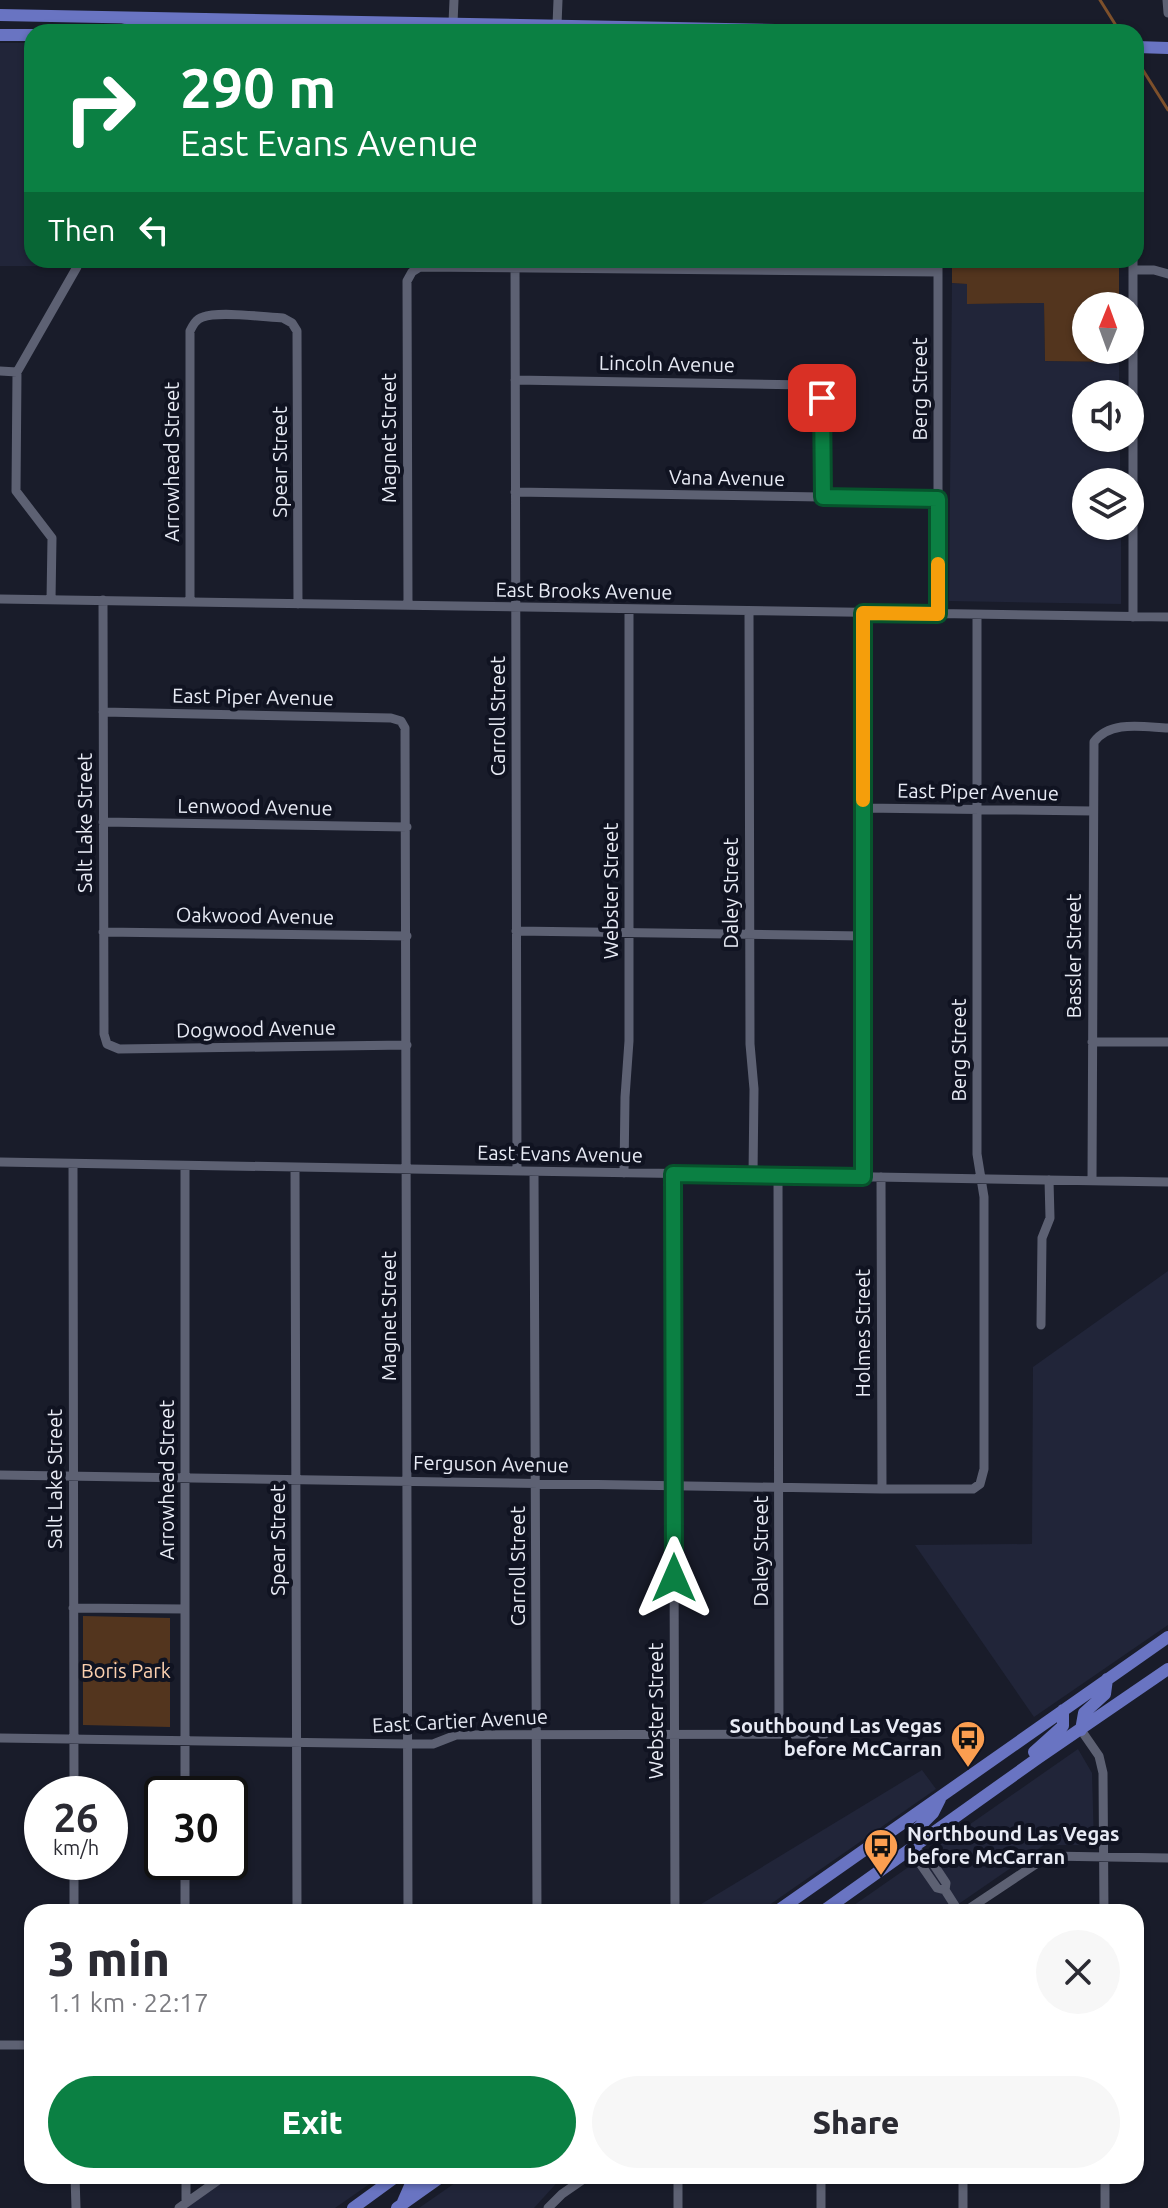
<!DOCTYPE html>
<meta charset="utf-8">
<style>
body{margin:0;font-family:Ubuntu,sans-serif;background:#f7f7f7;color:#2b2b33;height:100vh;display:flex;flex-direction:column;font-size:30px;white-space:nowrap}
*{box-sizing:border-box;margin:0}
p{font-size:26px;color:#7c7c81}
.icon{flex:none;width:44px;height:44px;fill:none;stroke:currentColor;stroke-width:2;stroke-linecap:round;stroke-linejoin:round}
.map{position:relative;flex:1;overflow:hidden}
.drawer{position:absolute;left:24px;top:1904px;width:1120px;height:280px;display:flex;flex-direction:column;background:#fff;border-radius:24px;box-shadow:0 2px 6px #0004}
.drawer>*{flex:none}
.top-card{position:absolute;left:24px;top:24px;width:1120px;height:244px;border-radius:24px;box-shadow:0 2px 6px #0004;background:#0b8043;color:#fff;overflow:hidden}
.needle{width:52px;rotate:1deg}
.fabs{position:absolute;left:1072px;top:292px;display:grid;gap:16px}
.fabs a{display:grid;place-items:center;width:72px;height:72px;border-radius:50%;background:#fff;box-shadow:0 2px 6px #0004;font-size:40px}
.speed{position:absolute;left:24px;top:1776px;display:flex;gap:16px;font-size:40px;font-weight:700;text-align:center}
.speed>*{display:grid;place-content:center;width:104px;height:104px;border-radius:50%;background:#fff;box-shadow:0 2px 6px #0004;line-height:1}
.speed small{font-size:20px;font-weight:400}
.speed .limit{border:4px solid #111;border-radius:12px;background:#fff;color:#111}
.pin{position:absolute;display:grid;place-items:center;width:68px;height:68px;color:#fff;margin:-34px;border-radius:16px;box-shadow:0 4px 12px #0006}
.me{position:absolute;width:88px;margin:-44px;rotate:0deg;stroke-linejoin:round;filter:drop-shadow(0 0 6px #0008)}
.turn{display:flex;align-items:center;gap:28px;height:168px;padding:0 24px;font-size:36px}
.turn .icon{width:104px;height:104px;stroke-width:2.5}
.turn b{display:block;font-size:56px;line-height:68px}
.then{display:flex;align-items:center;height:76px;padding:0 24px;background:#0003;gap:16px;font-size:30px}
.round{display:grid;place-items:center;flex:none;width:84px;height:84px;border-radius:42px;background:#f7f7f7}
.headline{display:flex;align-items:center;justify-content:space-between;height:136px;padding:0 24px}
h1{font-size:48px;font-weight:800;line-height:60px}
.button{display:flex;gap:16px;margin-top:auto;padding:16px 24px}
.button a{flex:1;height:92px;border-radius:48px;background:#0b8043;color:#fff;font-size:32px;font-weight:800;line-height:92px;text-align:center}
.button a+a{background:#f7f7f7;color:#2b2b33}
.map>svg:first-child{display:block}
.built{fill:#212539}
.green{fill:#53351e}
.lines{fill:none;stroke-linecap:round;stroke-linejoin:round}
.stream{stroke:#7d502b;stroke-width:3}
.minor{stroke:#5d6173;stroke-width:9}
.major{stroke:#6974c2;stroke-width:12}
.route-casing{stroke:#07532c;stroke-width:20}
.route{stroke:#0b8043;stroke-width:14}
.slow{stroke:#f59e0b;stroke-width:14}
.labels{text-anchor:middle;stroke-width:8;stroke-linejoin:round;paint-order:stroke}
.street-label{font-size:20px;fill:#e8ebf5;stroke:#101321}
.park-label{font-size:20px;fill:#fdd1b0;stroke:#101321}
.poi-label{font-size:20px;font-weight:bold;fill:#e8ebf5;stroke:#101321;text-anchor:end}
</style>
<div class="map">
<svg width="1168" height="2208" viewBox="0 0 1168 2208">
<rect width="100%" height="100%" fill="#191c2a"/>
<path class="built" d="M0,43h32v217h29l1,6h-62z
M952,283l15,1v20l77,-1 1,58 74,1v32h-33v44h34v44h-34v44h35v78l-172,-3z
M1168,1271v354l-134,92 -119,-172 117,-1 1,-177z
M1078,1749l14,24 2,72h-50l-97,67h-103z
M922,1770l14,19 -177,123h-71z
M230,2176h151l-46,32h-150z
M465,2176h98l-29,32h-115z"/>
<path class="green" d="M952,260h167v46h-33v44h33v12l-74,-1 -1,-58 -77,1v-20l-15,-1z
M83,1616l87,2v109l-87,-2z"/>
<g class="lines">
<path class="stream" d="M1100,0l20,32
M1136,59l32,51"/>
<path class="minor" d="M1167,0l1,13
M453,23l1,-23
M557,25l1,-25
M515,260l2,911
M1133,270h21l14,4
M0,371l17,1
M515,380l293,5 9,5 5,8 1,99
M515,492l423,7
M0,599l1168,18
M51,600l1,-62 -36,-47 1,-119 60,-105
M103,600l1,434 3,10 12,5 288,-4
M190,602v-271c3,-6 6,-12 13,-14 16,-6 61,0 80,1l9,5 5,8 1,273
M408,605l-1,-324 5,-9 8,-5 518,5
M749,611l1,433 4,45 -1,86
M863,613v564
M938,614v-354
M1133,617v-357
M103,712l288,6 10,3 4,7 3,1184
M863,808l230,3
M103,822l304,5
M516,931l347,5
M103,932l304,4
M1092,1042h76
M0,1162l1168,20
M73,1164l1,630
M185,1166v628
M295,1168l2,744
M534,1172l3,740
M624,1173l1,-76 4,-56v-431
M673,1174l2,738
M778,1175l1,559
M881,1177l1,312
M1092,1180l2,-438c16,-22 49,-15 74,-14
M1041,1325l1,-87 8,-20 -1,-38
M0,1475l882,14h91l7,-5 4,-15v-272l-7,-43v-539
M73,1608l112,1
M1081,1730l18,26 4,17 1,139
M0,1738l408,6h25l23,-9 369,-1
M918,1850l3,5 -2,7 18,26 8,2
M921,1855l7,1 18,27 -1,7 14,22
M74,1862v50
M185,1862v50
M964,1912l84,-56 120,2
M0,2045h32
M75,2176l1,32
M186,2176v27
M1105,2176v32
M179,2208l45,-32
M548,2208l14,-14 26,-18
M678,2208v-32
M821,2208v-32
M963,2208v-32"/>
<path class="major" d="M0,15l879,17
M110,32l37,-6 8,-7
M163,32l6,-4 19,-3
M337,32l22,-5
M0,35h32
M1136,47l32,1
M1081,1730l3,-17 21,-19 2,-15
M1034,1752l29,-26v-16
M916,1847l-1,-16 18,-18 7,-14
M776,1912l392,-275
M822,1912l216,-154 130,-89
M403,2202l7,-16 14,-10
M353,2208l44,-32
M397,2208l45,-32"/>
</g>
<g class="lines">
<g class="route-casing">
<path id="route" d="M674,1578l-1,-404 190,3v-564l75,1v-115l-115,-2 -1,-99"/>
</g>
<use href="#route" class="route"/>
<path class="slow" d="M863,800v-187l75,1v-50"/>
</g>
<defs>
<g id="bus-pin" transform="scale(1.8)"><path d="M0 17L-7.5 6A9.5 9.5 0 1 1 7.5 6Z" fill="#fb9e50" stroke="#101321"/><path d="M-5-6H5V4H4V6H2V4H-2V6H-4V4H-5ZM-3.5-4V0h7V-4ZM-3.5 1.2v1.5H-2V1.2ZM2 1.2v1.5H3.5V1.2Z" fill="#111"/></g>
</defs>
<g fill-rule="evenodd">
<use href="#bus-pin" x="968" y="1738"/>
<use href="#bus-pin" x="881" y="1846"/>
</g>
<g class="labels">
<g class="street-label">
<text transform="translate(667 364) rotate(1)" y="7">Lincoln Avenue</text>
<text transform="translate(920 389) rotate(-90)" y="7">Berg Street</text>
<text transform="translate(389 438) rotate(-90)" y="7">Magnet Street</text>
<text transform="translate(172 462) rotate(-90)" y="7">Arrowhead Street</text>
<text transform="translate(280 462) rotate(-90)" y="7">Spear Street</text>
<text transform="translate(727 478) rotate(1)" y="7">Vana Avenue</text>
<text transform="translate(584 591) rotate(1)" y="7">East Brooks Avenue</text>
<text transform="translate(253 697) rotate(1)" y="7">East Piper Avenue</text>
<text transform="translate(498 716) rotate(-90)" y="7">Carroll Street</text>
<text transform="translate(978 792) rotate(1)" y="7">East Piper Avenue</text>
<text transform="translate(255 807) rotate(1)" y="7">Lenwood Avenue</text>
<text transform="translate(85 823) rotate(-90)" y="7">Salt Lake Street</text>
<text transform="translate(611 891) rotate(-90)" y="7">Webster Street</text>
<text transform="translate(731 893) rotate(-90)" y="7">Daley Street</text>
<text transform="translate(255 916) rotate(1)" y="7">Oakwood Avenue</text>
<text transform="translate(1074 956) rotate(-90)" y="7">Bassler Street</text>
<text transform="translate(256 1029) rotate(-1)" y="7">Dogwood Avenue</text>
<text transform="translate(959 1050) rotate(-90)" y="7">Berg Street</text>
<text transform="translate(560 1154) rotate(1)" y="7">East Evans Avenue</text>
<text transform="translate(389 1316) rotate(-90)" y="7">Magnet Street</text>
<text transform="translate(863 1333) rotate(-90)" y="7">Holmes Street</text>
<text transform="translate(491 1464) rotate(1)" y="7">Ferguson Avenue</text>
<text transform="translate(55 1479) rotate(-90)" y="7">Salt Lake Street</text>
<text transform="translate(167 1480) rotate(-90)" y="7">Arrowhead Street</text>
<text transform="translate(278 1540) rotate(-90)" y="7">Spear Street</text>
<text transform="translate(761 1551) rotate(-90)" y="7">Daley Street</text>
<text transform="translate(518 1566) rotate(-90)" y="7">Carroll Street</text>
<text transform="translate(656 1711) rotate(-90)" y="7">Webster Street</text>
<text transform="translate(460 1721) rotate(-3)" y="7">East Cartier Avenue</text>
</g>
<g class="park-label">
<text x="126" y="1678">Boris Park</text>
</g>
<g class="poi-label">
<text x="942" y="1733">Southbound Las Vegas<tspan x="942" dy="23">before McCarran</tspan></text>
<text x="907" y="1841" text-anchor="start">Northbound Las Vegas<tspan x="907" dy="23">before McCarran</tspan></text>
</g>
</g>
</svg>
<div class="fabs">
<a><svg class="needle" viewBox="-14 -14 28 28"><path d="M0-13l5 13h-10z" fill="#e53935"/><path d="M0 13l5-13h-10z" fill="#7c7c81"/></svg></a>
<a><svg class="icon" aria-label="sound" viewBox="0 0 24 24"><path d="M4 9h4l5-4v14l-5-4H4zM17 9q2 3 0 6"/></svg></a>
<a><svg class="icon" aria-label="layers" viewBox="0 0 24 24"><path d="M12 4l9 5-9 5-9-5zM3 14l9 5 9-5"/></svg></a>
</div>
<div class="speed"><div>26<small>km/h</small></div><div class="limit">30</div></div>
<div class="pin" style="left:822px;top:398px;background:#d93025"><svg class="icon" aria-label="arrive" viewBox="0 0 24 24"><path d="M6 21V4h12l-3 4 3 4H6"/></svg></div>
<svg class="me" style="left:674px;top:1578px" viewBox="-20 -20 40 40"><path d="M0-17L14 15 0 8-14 15z" fill="#0b8043" stroke="#fff" stroke-width="4"/></svg>
<div class="top-card">
<div class="turn"><svg class="icon" aria-label="right" viewBox="0 0 24 24"><path d="M7 20v-9h11M14 6l5 5-5 5"/></svg><div><b>290 m</b>East Evans Avenue</div></div>
<div class="then">Then<svg class="icon" aria-label="left" viewBox="0 0 24 24"><path d="M17 20v-9H6M10 6l-5 5 5 5"/></svg></div>
</div>
<section class="drawer">
<div class="headline"><div><h1>3 min</h1><p>1.1 km · 22:17</p></div><a class="round"><svg class="icon" aria-label="close" viewBox="0 0 24 24"><path d="M6 6l12 12M18 6L6 18"/></svg></a></div>
<div class="button"><a>Exit</a><a>Share</a></div>
</section>
</div>
